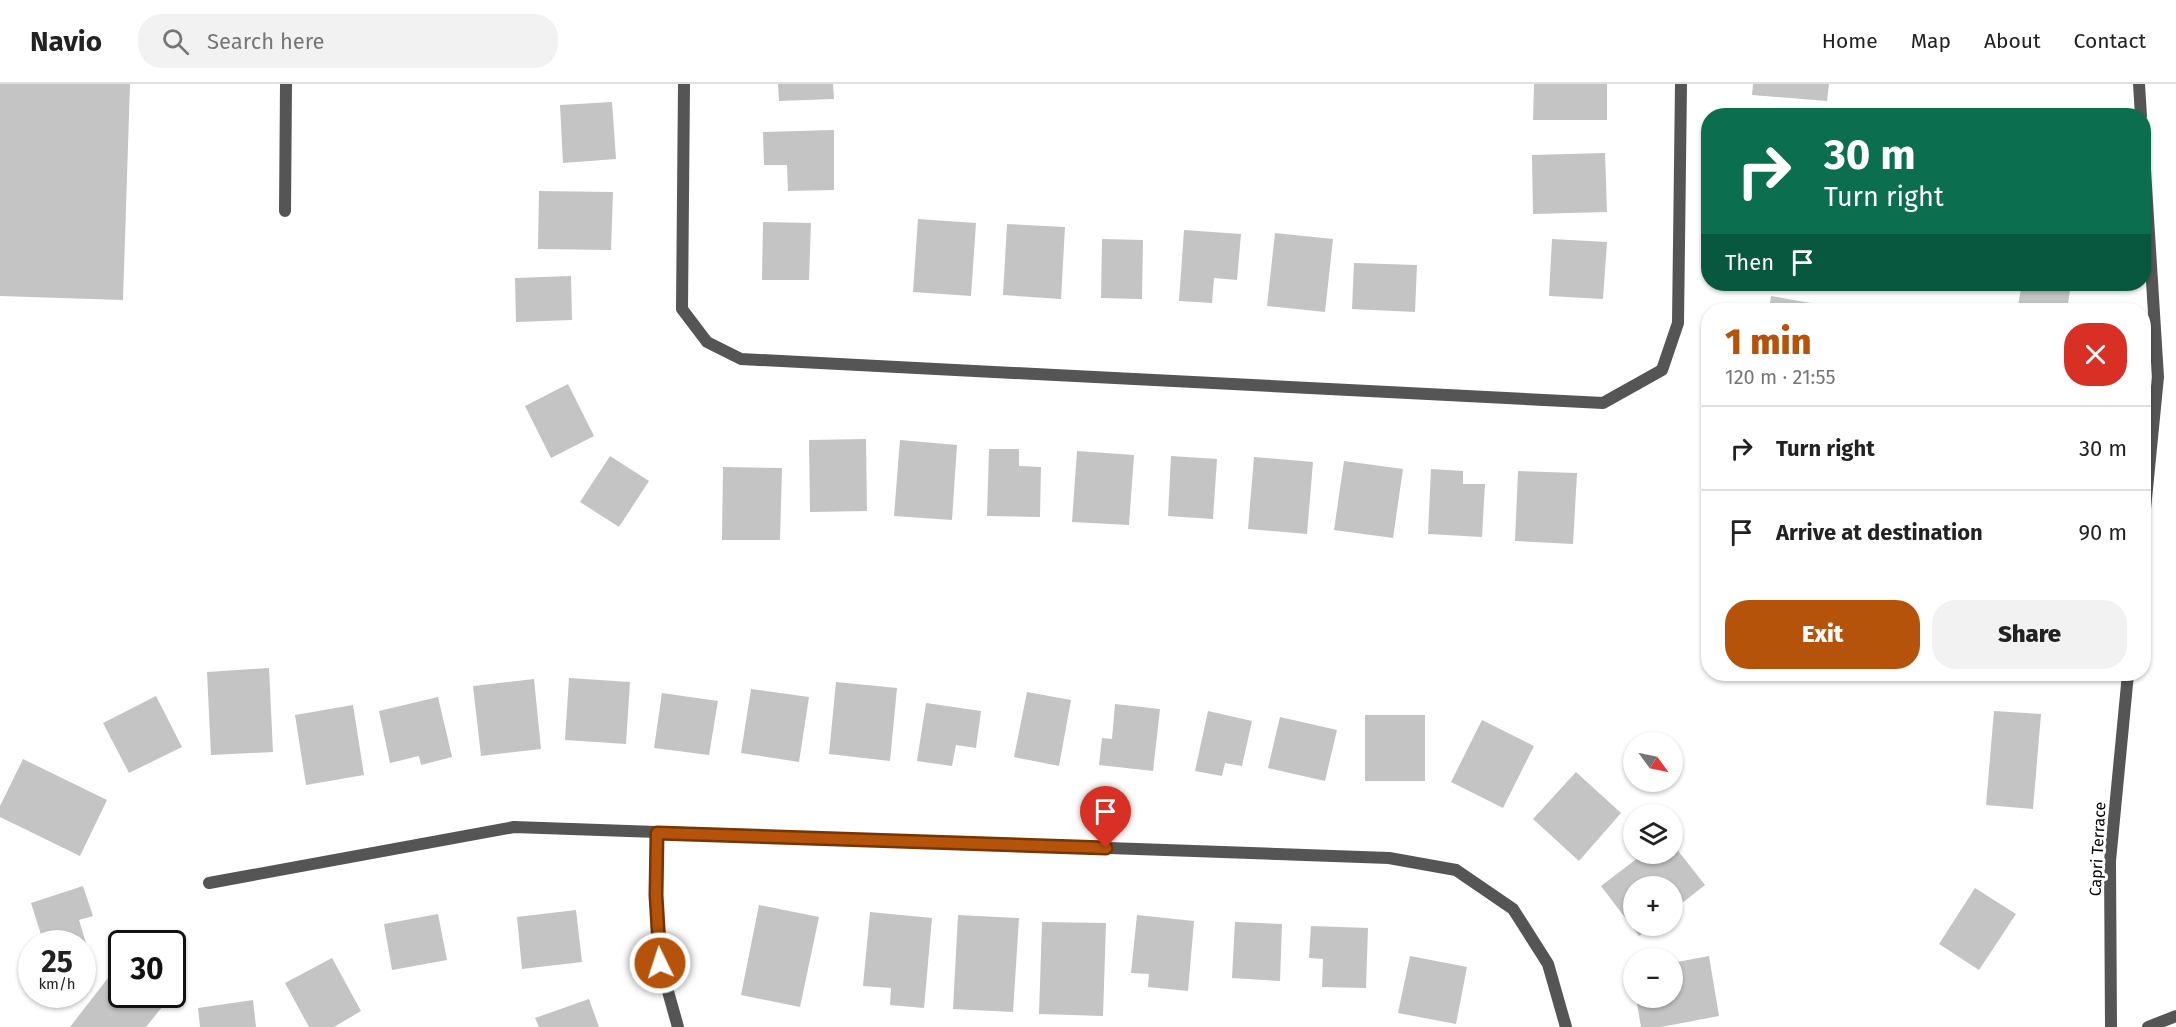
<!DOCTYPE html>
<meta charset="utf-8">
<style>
body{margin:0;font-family:"Fira Sans",sans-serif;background:#f2f2f2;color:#222;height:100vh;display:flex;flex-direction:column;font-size:22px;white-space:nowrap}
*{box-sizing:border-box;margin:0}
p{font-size:20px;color:#767676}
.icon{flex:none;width:33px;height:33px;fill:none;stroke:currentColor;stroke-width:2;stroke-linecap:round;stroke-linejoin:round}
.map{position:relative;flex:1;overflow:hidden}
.sheet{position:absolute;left:1701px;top:219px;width:450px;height:378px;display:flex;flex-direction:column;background:#fff;border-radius:24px;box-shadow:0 2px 4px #0004}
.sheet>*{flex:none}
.top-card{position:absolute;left:1701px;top:24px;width:450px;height:183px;border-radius:24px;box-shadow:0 2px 4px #0004;background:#0b6e4f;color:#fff;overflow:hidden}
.needle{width:39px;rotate:123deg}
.buttons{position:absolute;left:1623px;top:648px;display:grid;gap:12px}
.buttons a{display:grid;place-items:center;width:60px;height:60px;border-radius:50%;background:#fff;box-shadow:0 2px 4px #0004;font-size:30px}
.speed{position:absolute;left:18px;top:846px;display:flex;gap:12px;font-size:30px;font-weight:700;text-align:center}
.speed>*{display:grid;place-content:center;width:78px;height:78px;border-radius:50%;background:#fff;box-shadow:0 2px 4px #0004;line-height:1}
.speed small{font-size:15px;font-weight:400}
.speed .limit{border:3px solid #111;border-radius:9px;background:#fff;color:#111}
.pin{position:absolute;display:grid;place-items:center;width:51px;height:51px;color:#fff;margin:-62px -26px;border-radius:50% 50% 50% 0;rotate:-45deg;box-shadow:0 0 6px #0007}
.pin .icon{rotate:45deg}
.me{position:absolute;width:66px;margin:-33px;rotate:356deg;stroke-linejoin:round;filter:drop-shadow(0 0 4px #0008)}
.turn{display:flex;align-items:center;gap:21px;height:126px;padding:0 24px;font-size:27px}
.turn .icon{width:78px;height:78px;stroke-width:2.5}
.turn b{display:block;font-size:42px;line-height:51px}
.then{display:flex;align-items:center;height:57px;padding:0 24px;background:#0003;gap:12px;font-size:22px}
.round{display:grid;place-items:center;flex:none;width:63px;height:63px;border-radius:24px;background:#f2f2f2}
.head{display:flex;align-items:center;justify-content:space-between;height:102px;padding:0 24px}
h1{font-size:36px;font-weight:800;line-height:45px;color:#b45309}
.primary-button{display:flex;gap:12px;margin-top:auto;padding:12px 24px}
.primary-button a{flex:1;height:69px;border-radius:24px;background:#b45309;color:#fff;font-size:24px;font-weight:800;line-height:69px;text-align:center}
.primary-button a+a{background:#f2f2f2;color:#222}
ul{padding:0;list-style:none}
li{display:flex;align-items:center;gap:18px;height:84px;padding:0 24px;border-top:2px solid #e0e0e0}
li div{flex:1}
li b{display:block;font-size:22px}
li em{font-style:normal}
header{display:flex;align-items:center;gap:36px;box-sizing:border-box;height:84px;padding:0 30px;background:#fff;border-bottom:2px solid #e0e0e0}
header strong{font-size:28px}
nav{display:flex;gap:33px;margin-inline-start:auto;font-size:21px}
.search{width:420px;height:54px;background:#f2f2f2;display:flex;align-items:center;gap:15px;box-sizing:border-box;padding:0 21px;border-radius:24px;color:#767676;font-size:22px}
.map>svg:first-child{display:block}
.building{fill:#c4c4c4}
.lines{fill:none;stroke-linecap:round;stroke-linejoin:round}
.lane{stroke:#555;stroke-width:12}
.street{stroke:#555;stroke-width:12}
.route-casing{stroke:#753606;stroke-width:15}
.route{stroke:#b45309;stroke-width:10}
.labels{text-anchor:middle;stroke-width:6;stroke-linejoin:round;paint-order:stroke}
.street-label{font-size:16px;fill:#000;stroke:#fff}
</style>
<header>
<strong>Navio</strong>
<div class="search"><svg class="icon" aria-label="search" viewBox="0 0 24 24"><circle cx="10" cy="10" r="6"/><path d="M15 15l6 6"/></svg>Search here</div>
<nav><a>Home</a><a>Map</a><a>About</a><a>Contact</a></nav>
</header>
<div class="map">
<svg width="2176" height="943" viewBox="0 0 2176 943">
<rect width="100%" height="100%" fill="#fff"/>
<path class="building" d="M0,0h130l-7,216 -123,-4z
M778,0h55l1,15 -55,2z
M1534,0h73v36h-74z
M1753,0h76l-2,17 -75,-6z
M612,18l4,57 -53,4 -3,-58z
M2009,25l50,1v6h-50z
M834,46v60l-46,1 -1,-26h-23l-1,-33z
M1605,69l2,59 -74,2 -1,-59z
M539,107l74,1 -2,58 -73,-1z
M918,135l58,4 -5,73 -58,-4z
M763,138l48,1 -2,57h-47z
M1007,140l58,3 -4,72 -58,-4z
M1184,146l57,4 -4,46 -23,-2 -2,25 -33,-2z
M1275,149l58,6 -8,73 -58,-6z
M1102,155l41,1 -1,59 -41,-1z
M1552,155l55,3 -4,57 -54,-3z
M1354,179l63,2 -2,47 -63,-3z
M571,192l1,44 -56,2 -1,-44z
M2022,200h49l-4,26h-50z
M1771,212l74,13v1h-76z
M568,300l26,52 -43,22 -26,-52z
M866,355l1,72 -57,1 -1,-72z
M900,356l57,5 -5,75 -58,-4z
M989,365h30v17l22,1 -1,50 -53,-1z
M1077,367l57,4 -5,70 -57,-3z
M610,372l39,25 -30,46 -39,-25z
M1171,372l46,3 -4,60 -45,-3z
M1254,373l59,5 -6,72 -59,-5z
M1344,377l59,8 -10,69 -59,-8z
M723,383l59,1 -2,72h-58z
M1431,385l32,2v13h22l-3,53 -54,-3z
M1518,387l59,2 -4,71 -58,-3z
M269,584l4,84 -62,3 -4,-83z
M569,594l61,4 -4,62 -61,-4z
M534,595l7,70 -60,7 -8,-70z
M836,598l61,6 -7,73 -61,-7z
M751,605l58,8 -10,65 -58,-9z
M1027,608l44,8 -12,66 -45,-9z
M662,609l56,8 -9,54 -55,-7z
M156,612l26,51 -53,26 -26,-50z
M438,613l14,60 -31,8 -2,-9 -29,7 -11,-52z
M926,619l55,8 -5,37 -20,-3 -4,21 -35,-5z
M1115,620l45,5 -7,62 -54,-6 3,-27 10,1z
M353,621l11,70 -58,10 -11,-70z
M1208,627l44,10 -10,45 -17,-3 -3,13 -27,-5z
M1994,627l47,3 -8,95 -47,-4z
M1365,631h60v66h-60z
M1280,633l57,13 -12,51 -57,-13z
M1482,636l52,26 -31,62 -52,-26z
M23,675l84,41 -27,56 -80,-39v-11z
M1576,688l45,41 -42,48 -46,-42z
M1672,759l33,42 -33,26v-25h-38v40h19l-14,10 -38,-50 42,-32h29z
M83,802l10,30 -14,4 7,23 -42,1 -13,-41z
M1975,804l41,26 -37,56 -40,-26z
M759,821l60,12 -19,90 -59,-12z
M576,826l6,52 -60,7 -5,-52z
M870,828l62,6 -8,90 -34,-3 1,-17 -28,-2z
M438,830l9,46 -55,10 -8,-46z
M958,831l61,3 -6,94 -60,-3z
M1137,831l57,6 -6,70 -40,-4 1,-13 -18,-1z
M1042,838l64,1 -3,93 -64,-2z
M1235,838l47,2 -2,57 -48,-3z
M1311,842l57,2 -2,60 -44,-1 1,-28 -14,-1z
M1410,872l57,11 -11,57 -58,-11z
M1709,872l10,60 -58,11h-20l-5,-29h36v-35z
M332,874l29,53 -27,16h-25l-24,-44z
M115,885l7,5v20h26l15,12 -17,21h-76z
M589,915l10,28h-60l-4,-9z
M253,916l3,27h-56l-2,-19z"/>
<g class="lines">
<path class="lane" d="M285,127l1,-127"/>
<path class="street" d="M684,0l-2,225 25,33 34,17 862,44 59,-33 16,-47 3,-239
M2139,0l2,32
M2144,70l14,223 -14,142
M657,749l-2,62 5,68 18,64
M209,799l305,-56 875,31 67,12 57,39 35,55 18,63
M2111,943l-1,-166 18,-187
M2148,943l28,-11"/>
</g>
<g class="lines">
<g class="route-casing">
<path id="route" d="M660,879l-4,-68 1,-62 449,15"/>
</g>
<use href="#route" class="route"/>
</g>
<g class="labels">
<g class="street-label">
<text transform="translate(2097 765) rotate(-87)" y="6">Capri Terrace</text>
</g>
</g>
</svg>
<div class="buttons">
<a><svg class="needle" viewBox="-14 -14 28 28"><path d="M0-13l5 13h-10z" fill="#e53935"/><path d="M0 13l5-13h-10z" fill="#767676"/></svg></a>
<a><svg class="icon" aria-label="layers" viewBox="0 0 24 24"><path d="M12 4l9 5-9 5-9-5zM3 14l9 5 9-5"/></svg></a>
<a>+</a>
<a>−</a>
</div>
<div class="speed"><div>25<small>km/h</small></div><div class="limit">30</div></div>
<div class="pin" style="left:1106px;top:764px;background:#d93025"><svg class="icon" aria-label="arrive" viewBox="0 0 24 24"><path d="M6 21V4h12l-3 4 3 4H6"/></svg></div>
<svg class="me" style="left:660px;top:879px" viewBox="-20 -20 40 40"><circle r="17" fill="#b45309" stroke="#fff" stroke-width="3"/><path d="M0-11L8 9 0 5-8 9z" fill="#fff"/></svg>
<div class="top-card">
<div class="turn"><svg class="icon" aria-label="right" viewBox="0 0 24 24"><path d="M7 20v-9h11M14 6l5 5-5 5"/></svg><div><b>30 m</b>Turn right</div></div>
<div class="then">Then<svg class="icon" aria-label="arrive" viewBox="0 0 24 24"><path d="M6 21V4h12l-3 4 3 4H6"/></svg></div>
</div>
<section class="sheet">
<div class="head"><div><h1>1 min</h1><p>120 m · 21:55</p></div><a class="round" style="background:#d93025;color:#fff"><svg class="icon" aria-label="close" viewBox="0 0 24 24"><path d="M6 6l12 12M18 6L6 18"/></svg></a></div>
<ul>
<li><svg class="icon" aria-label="right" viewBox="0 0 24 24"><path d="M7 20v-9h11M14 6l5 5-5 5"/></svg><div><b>Turn right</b></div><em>30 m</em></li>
<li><svg class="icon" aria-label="arrive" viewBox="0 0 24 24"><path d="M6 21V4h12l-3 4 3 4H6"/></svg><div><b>Arrive at destination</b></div><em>90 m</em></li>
</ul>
<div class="primary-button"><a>Exit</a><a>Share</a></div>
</section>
</div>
